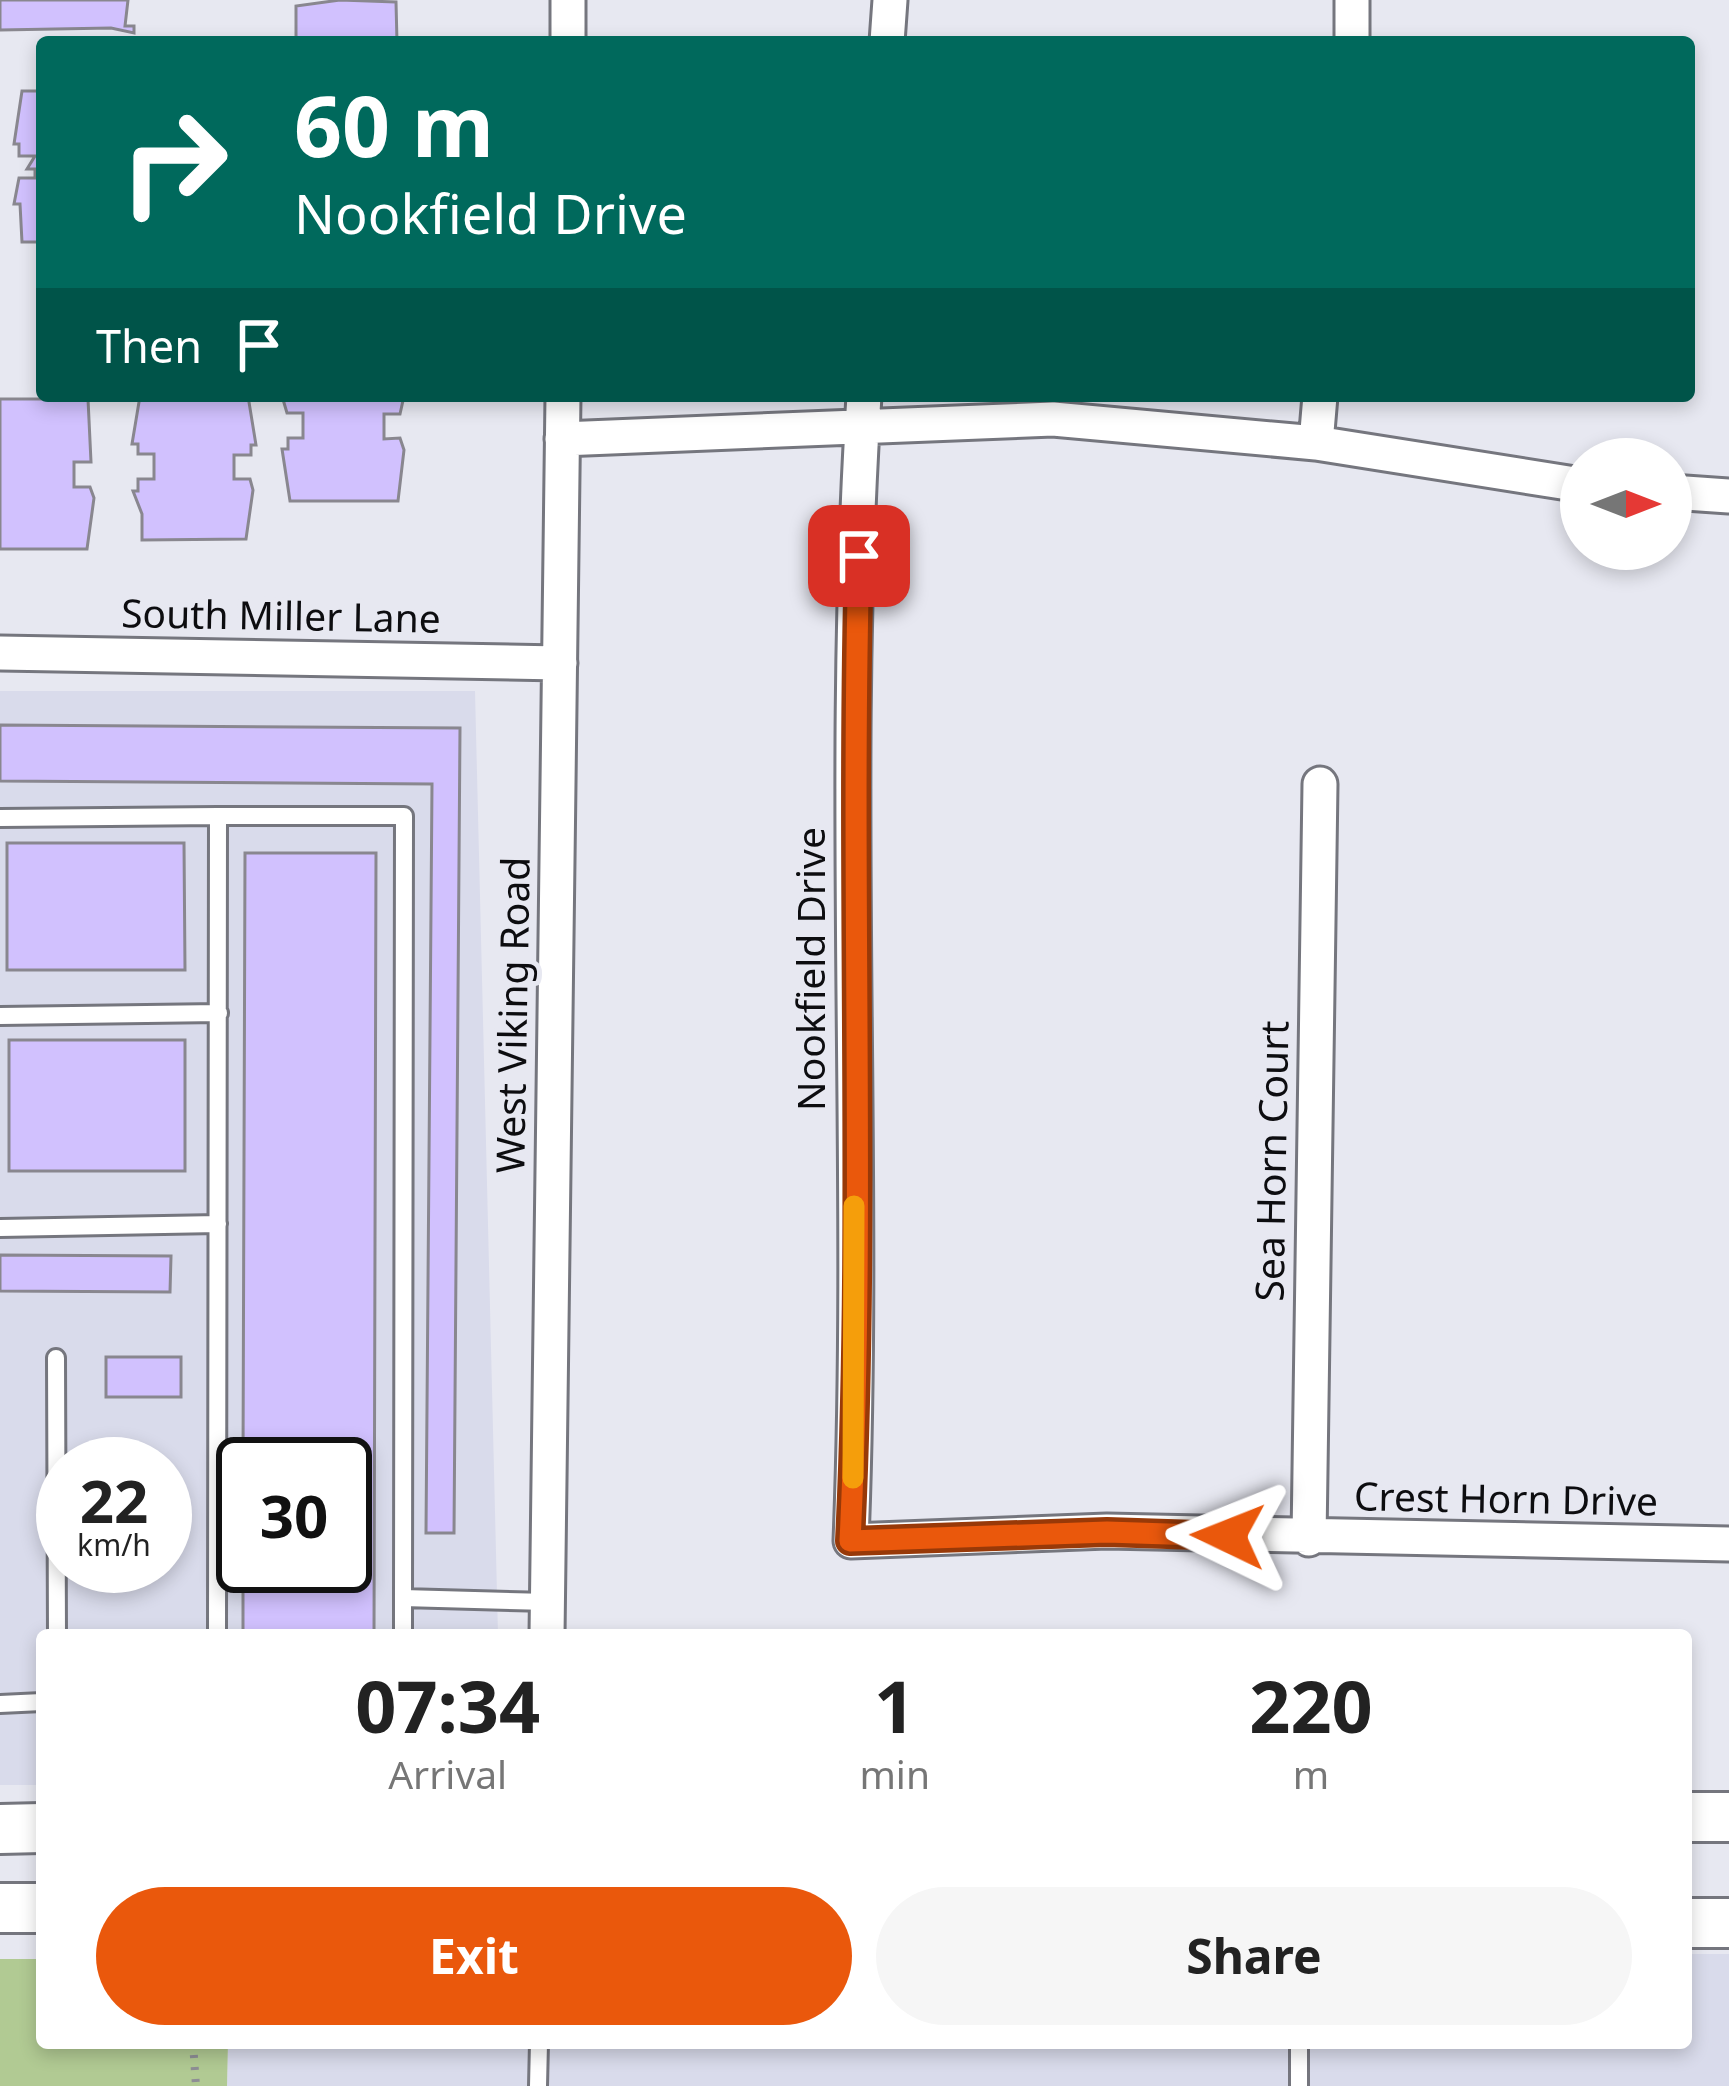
<!DOCTYPE html>
<style>
body{margin:0;font-family:"Noto Sans",sans-serif;background:#f6f6f6;color:#222;height:100vh;display:flex;flex-direction:column;font-size:45px;white-space:nowrap}
*{box-sizing:border-box;margin:0}
p{font-size:39px;color:#767676}
.icon{flex:none;width:66px;height:66px;fill:none;stroke:currentColor;stroke-width:2;stroke-linecap:round;stroke-linejoin:round}
.map{position:relative;flex:1;overflow:hidden}
.sheet{position:absolute;left:36px;top:1629px;width:1656px;height:420px;display:flex;flex-direction:column;background:#fff;border-radius:12px;box-shadow:0 6px 18px #0003}
.sheet>*{flex:none}
.hud{position:absolute;left:36px;top:36px;width:1659px;height:366px;border-radius:12px;box-shadow:0 6px 18px #0003;background:#00695c;color:#fff;overflow:hidden}
.needle{width:78px;rotate:90deg}
.controls{position:absolute;left:1560px;top:438px;display:grid;gap:24px}
.controls a{display:grid;place-items:center;width:132px;height:132px;border-radius:50%;background:#fff;box-shadow:0 6px 18px #0003;font-size:60px}
.speed{position:absolute;left:36px;top:1437px;display:flex;gap:24px;font-size:60px;font-weight:700;text-align:center}
.speed>*{display:grid;place-content:center;width:156px;height:156px;border-radius:50%;background:#fff;box-shadow:0 6px 18px #0003;line-height:1}
.speed small{font-size:30px;font-weight:400}
.speed .limit{border:6px solid #111;border-radius:18px;background:#fff;color:#111}
.pin{position:absolute;display:grid;place-items:center;width:102px;height:102px;color:#fff;margin:-51px;border-radius:24px;box-shadow:0 6px 18px #0006}
.me{position:absolute;width:132px;margin:-66px;rotate:272deg;stroke-linejoin:round;filter:drop-shadow(0 0 9px #0008)}
.turn{display:flex;align-items:center;gap:42px;height:252px;padding:0 60px;font-size:54px}
.turn .icon{width:156px;height:156px;stroke-width:2.5}
.turn b{display:block;font-size:84px;line-height:102px}
.then{display:flex;align-items:center;height:114px;padding:0 60px;background:#0003;gap:24px;font-size:45px}
.eta{display:flex;justify-content:space-evenly;align-items:center;height:204px;text-align:center}
.eta b{font-size:72px;font-weight:700;line-height:84px}
.cta{display:flex;gap:24px;margin-top:auto;padding:24px 60px}
.cta a{flex:1;height:138px;border-radius:72px;background:#ea580c;color:#fff;font-size:48px;font-weight:700;line-height:138px;text-align:center}
.cta a+a{background:#f6f6f6;color:#222}
.map>svg:first-child{display:block}
.built{fill:#d9dbeb;fill-rule:evenodd}
.green{fill:#b1ca93}
.building{fill:#d1c1fe;stroke:#89878f;stroke-width:3}
.lines{fill:none;stroke-linecap:round;stroke-linejoin:round}
.service-casing{stroke:#75767e;stroke-width:22}
.minor-casing{stroke:#75767e;stroke-width:39}
.secondary-casing{stroke:#75767e;stroke-width:54}
.path{stroke:#8e8e95;stroke-width:8;stroke-dasharray:3 9;stroke-linecap:butt}
.service{stroke:#fff;stroke-width:16}
.minor{stroke:#fff;stroke-width:33}
.secondary{stroke:#fff;stroke-width:48}
.route-casing{stroke:#983908;stroke-width:30}
.route{stroke:#ea580c;stroke-width:21}
.slow{stroke:#f59e0b;stroke-width:21}
.labels{text-anchor:middle;stroke-width:10;stroke-linejoin:round;paint-order:stroke}
.street-label{font-size:39px;fill:#0d0d10;stroke:#e7e8f1}
</style>
<div class="map">
<svg width="1729" height="2086" viewBox="0 0 1729 2086">
<rect width="100%" height="100%" fill="#e7e8f1"/>
<path class="built" d="M0,691h475l23,944h-456v150h-42zM63,1464h102v102h-102zM243,1464h102v102h-102z
M1686,1954h43v132h-1502l1,-43h1458z"/>
<path class="green" d="M0,1959h42v84h186l-1,43h-227z"/>
<path class="building" d="M0,0h128l-3,26h9v7l-23,-5 -111,2z
M340,0l56,2 1,40h-101v-36z
M22,91h20v151h-20l-2,-38h-6l5,-26h16v-9h-8l8,-13h-16v-12h-5z
M140,396h108l8,49h-5v10h-17v24h16l3,11 -7,49 -104,1v-26l-9,-23h5v-12h16v-25h-16v-10h-6z
M282,396h122l-4,18h-16v25l16,-1 4,12 -6,51h-108l-8,-52h6v-11h15v-25h-16z
M0,399h88l3,63h-17v25h16l4,11 -7,51h-87z
M0,725l460,3 -6,805h-28l6,-749 -432,-3z
M7,843h177l1,127h-178z
M245,853h131l-2,782h-131v-69h102v-102h-102z
M9,1040h176v131h-176z
M0,1255l171,1 -1,36 -170,-1z
M106,1357h75v40h-75z"/>
<g class="lines">
<g class="service-casing">
<path id="service" d="M0,818l218,-2
M0,1016l219,-3
M0,1228l218,-4
M56,1358l1,277
M217,1635l1,-819h186l-1,782
M403,1635v-37l145,4
M0,1704l42,-2
M538,2086l1,-43
M1299,2086v-43"/>
</g>
<g class="minor-casing">
<path id="minor" d="M568,42v-42
M887,42l3,-42
M1352,42v-42
M864,396c-25,381 2,764 -13,1145l256,-10 622,13
M562,439l491,-20 263,24 265,42
M1316,443l4,-47
M1671,492l58,4
M0,653l560,10
M1309,1539l11,-755
M547,1635l16,-1239"/>
</g>
<g class="secondary-casing">
<path id="secondary" d="M1686,1817h43
M0,1829l42,-1
M0,1908h42
M1686,1923h43"/>
</g>
<path class="path" d="M193,2043l3,43"/>
<use href="#service" class="service"/>
<use href="#minor" class="minor"/>
<use href="#secondary" class="secondary"/>
</g>
<g class="lines">
<g class="route-casing">
<path id="route" d="M859,556c-9,328 7,657 -9,985l257,-9 121,4"/>
</g>
<use href="#route" class="route"/>
<path class="slow" d="M853,1478l1,-272"/>
</g>
<g class="labels">
<g class="street-label">
<text transform="translate(281 616) rotate(1)" y="14">South Miller Lane</text>
<text transform="translate(811 969) rotate(-90)" y="14">Nookfield Drive</text>
<text transform="translate(513 1015) rotate(-89)" y="14">West Viking Road</text>
<text transform="translate(1272 1161) rotate(-89)" y="14">Sea Horn Court</text>
<text transform="translate(1506 1499) rotate(1)" y="14">Crest Horn Drive</text>
</g>
</g>
</svg>
<div class="controls">
<a><svg class="needle" viewBox="-14 -14 28 28"><path d="M0-13l5 13h-10z" fill="#e53935"/><path d="M0 13l5-13h-10z" fill="#767676"/></svg></a>
</div>
<div class="speed"><div>22<small>km/h</small></div><div class="limit">30</div></div>
<div class="pin" style="left:859px;top:556px;background:#d93025"><svg class="icon" aria-label="arrive" viewBox="0 0 24 24"><path d="M6 21V4h12l-3 4 3 4H6"/></svg></div>
<svg class="me" style="left:1228px;top:1536px" viewBox="-20 -20 40 40"><path d="M0-17L14 15 0 8-14 15z" fill="#ea580c" stroke="#fff" stroke-width="4"/></svg>
<div class="hud">
<div class="turn"><svg class="icon" aria-label="right" viewBox="0 0 24 24"><path d="M7 20v-9h11M14 6l5 5-5 5"/></svg><div><b>60 m</b>Nookfield Drive</div></div>
<div class="then">Then<svg class="icon" aria-label="arrive" viewBox="0 0 24 24"><path d="M6 21V4h12l-3 4 3 4H6"/></svg></div>
</div>
<section class="sheet">
<div class="eta">
<div><b>07:34</b><p>Arrival</p></div>
<div><b>1</b><p>min</p></div>
<div><b>220</b><p>m</p></div>
</div>
<div class="cta"><a>Exit</a><a>Share</a></div>
</section>
</div>
